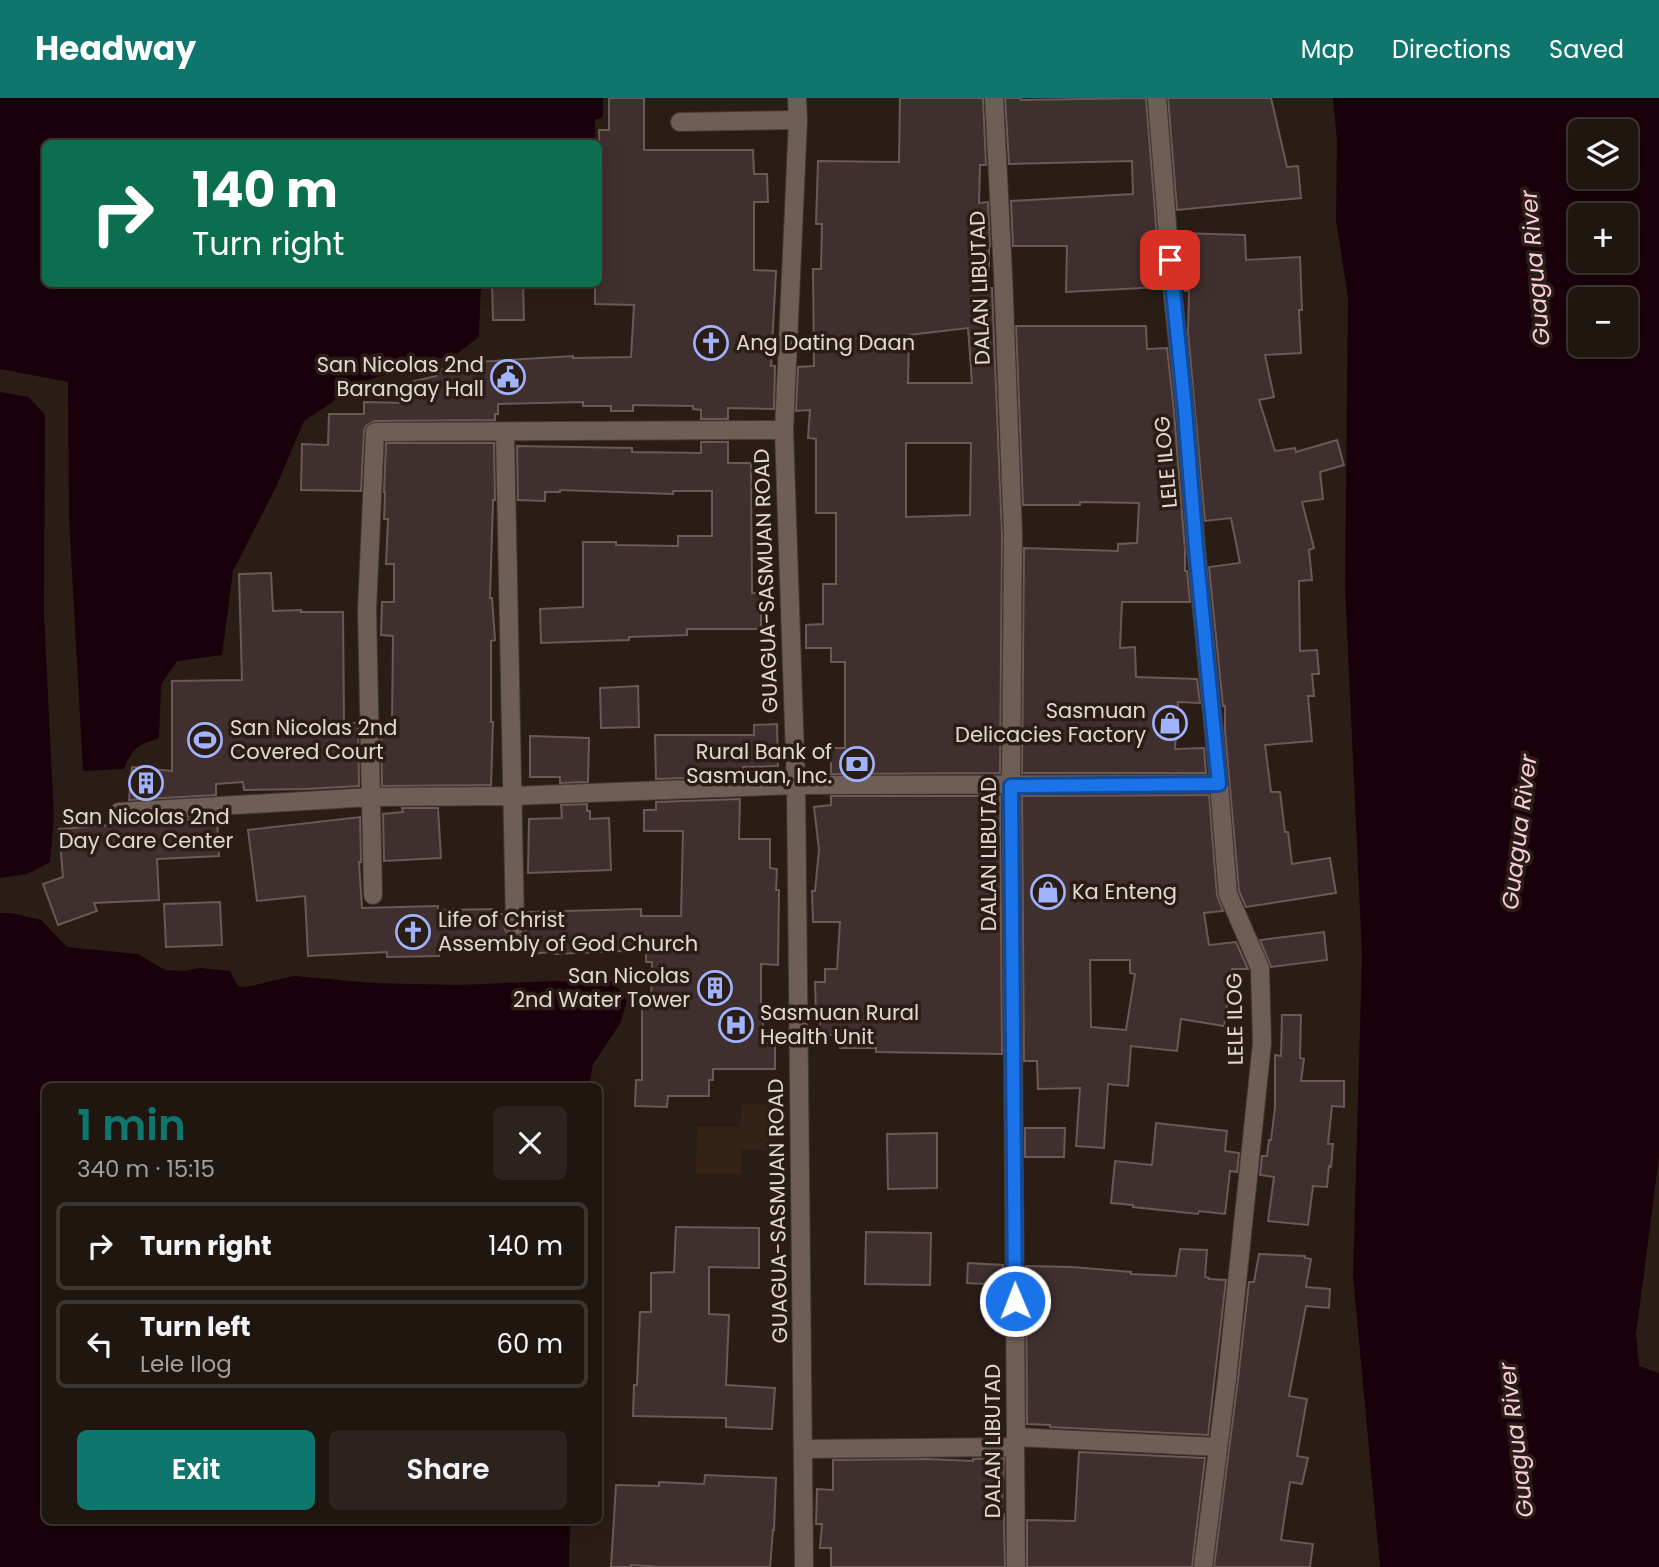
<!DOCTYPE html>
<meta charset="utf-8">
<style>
body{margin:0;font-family:Poppins,sans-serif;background:#2d231e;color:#f1f3f6;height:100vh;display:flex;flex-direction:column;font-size:26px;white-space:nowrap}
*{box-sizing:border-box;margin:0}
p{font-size:23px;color:#a29f9f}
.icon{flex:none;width:38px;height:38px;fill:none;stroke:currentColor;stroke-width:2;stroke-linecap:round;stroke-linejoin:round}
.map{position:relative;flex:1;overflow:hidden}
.panel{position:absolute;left:42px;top:985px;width:560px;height:441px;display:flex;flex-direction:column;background:#201610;border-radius:10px;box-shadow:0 4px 18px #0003,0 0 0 2px #3d3530}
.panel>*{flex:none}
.top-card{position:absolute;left:42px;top:42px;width:560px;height:147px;border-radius:10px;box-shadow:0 4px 18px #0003,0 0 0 2px #3d3530;background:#0b6e4f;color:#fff;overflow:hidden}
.fabs{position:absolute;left:1568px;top:21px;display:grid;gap:14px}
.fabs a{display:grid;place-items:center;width:70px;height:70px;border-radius:10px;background:#201610;box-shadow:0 4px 18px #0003,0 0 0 2px #3d3530;font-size:35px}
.pin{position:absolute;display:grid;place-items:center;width:60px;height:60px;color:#fff;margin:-30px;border-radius:14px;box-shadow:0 4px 10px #0006}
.me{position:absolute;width:77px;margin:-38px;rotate:359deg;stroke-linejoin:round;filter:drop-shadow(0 0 5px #0008)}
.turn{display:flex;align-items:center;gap:24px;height:147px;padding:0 35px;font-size:32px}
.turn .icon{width:91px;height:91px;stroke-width:2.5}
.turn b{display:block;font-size:49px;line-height:60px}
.round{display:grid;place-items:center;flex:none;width:74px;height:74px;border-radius:10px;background:#2d231e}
.head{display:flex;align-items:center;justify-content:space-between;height:119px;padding:0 35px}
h1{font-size:42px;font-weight:600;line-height:52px;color:#0f766e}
.button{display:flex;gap:14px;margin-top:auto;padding:14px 35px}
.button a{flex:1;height:80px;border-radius:10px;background:#0f766e;color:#fff;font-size:28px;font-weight:600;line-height:80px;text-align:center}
.button a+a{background:#2d231e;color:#f1f3f6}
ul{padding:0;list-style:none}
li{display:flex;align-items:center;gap:21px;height:88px;margin:0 14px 10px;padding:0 21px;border:4px solid #3d3530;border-radius:10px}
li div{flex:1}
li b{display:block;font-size:26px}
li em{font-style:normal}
header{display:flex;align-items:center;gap:42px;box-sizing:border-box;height:98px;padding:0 35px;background:#0f766e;color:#fff}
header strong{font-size:33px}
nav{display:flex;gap:38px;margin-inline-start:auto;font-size:24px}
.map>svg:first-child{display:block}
.built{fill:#352217}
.water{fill:#1a000b;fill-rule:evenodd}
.building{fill:#402f2f;stroke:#6b5857;stroke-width:2;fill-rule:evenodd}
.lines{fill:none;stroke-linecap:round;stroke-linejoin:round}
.street-casing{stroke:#443935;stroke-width:20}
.secondary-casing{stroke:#443935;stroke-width:20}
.street{stroke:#6e5e56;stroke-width:18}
.secondary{stroke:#6e5e56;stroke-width:18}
.route-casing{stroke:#114b97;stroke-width:18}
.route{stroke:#1a73e8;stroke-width:12}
.labels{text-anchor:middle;stroke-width:7;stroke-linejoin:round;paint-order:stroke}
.street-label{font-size:21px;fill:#e2d8d3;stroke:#2a1d16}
.poi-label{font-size:21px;fill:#e2d8d3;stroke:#2a1d16;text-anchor:start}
.water-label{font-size:23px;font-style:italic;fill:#f8ccdc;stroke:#2a1d16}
</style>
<header>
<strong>Headway</strong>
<nav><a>Map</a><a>Directions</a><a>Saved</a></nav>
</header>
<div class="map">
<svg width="1659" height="1469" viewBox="0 0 1659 1469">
<rect width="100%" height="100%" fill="#2a1d16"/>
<path class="built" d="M741,1006l35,1 -1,45h-34v24h-45l1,-47h43z"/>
<path class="water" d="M0,0h603v19l-8,3v23l-549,1v140h435l-2,53 -21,16 -94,28 -60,40 -28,66 -43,84 -11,84 -45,6 -16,24 -2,53c-21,7 -26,9 -35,31l-41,2 -14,-252 -1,-137 -68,-13z
M1333,0h326v1059l-23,177 3,32 20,7v194h-279l-27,-291 9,-321 -17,-368 3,-290 -12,-76 1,-80zM1626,33v46h-46v-46zM1580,117h46v46h-46zM1626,201v46h-46v-46z
M0,294l29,5 16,18 -1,198 10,204 -4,45 -23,12 -27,4z
M0,815h12l29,7 26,27 71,7 27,16 19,1 16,-3 30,3 8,15 8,1 48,-11 79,7 86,2 94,-4 61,1 13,19 -7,23 -27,40 -4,23h-543v434h524l-1,46h-569z"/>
<path class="building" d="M609,0h35v52h109l1,24h13l1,28h-14v68l22,1 -5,95h4l-1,43 -46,-1v11h-27v-9l-8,-1v-3l-60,-1v6h-22v-5h-28v-4l-85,2v10h-3v6l-121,1 -8,5 -2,5 -3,60 -60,-1 1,-46 26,1 1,-31h35v-12l43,1 -5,-19 34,-8 -1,-5 41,-9 97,-6v2l58,-1 3,-52 -39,-1v-20h3v-99h2l-1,-55h10z
M900,0h83l3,67h-6l-1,38 9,-1 2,44h-1v42h3l10,247 -2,238 -169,1v-26h14v-86h-14v-14h-25v-23l17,-1v-40h13v-71h-20v-74l-8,-1 2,-28 -14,1 2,-44 16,-1 -1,-97h8l1,-45h-6l2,-63 81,1zM968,230l4,55h-64l1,-48zM906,345h65l-1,72 -64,2z
M1005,0h16v2l125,-2 15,189 -95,5 1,-46h-54l-2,-45 122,-7 -1,-33 -123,3z
M1168,0h103l16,69 11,-1 3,32 -124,12z
M1179,135l66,2 1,25 54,-3 2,53h-3l2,43 -36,2 9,42 -15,3 16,51 20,-3 1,4 41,-12 7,25 -24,7 3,27 -21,3 12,46 -5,2 3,30 -13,1 1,70 17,-1 2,24h-7l2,22h-6l4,45 -47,4 6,47h9l5,40h3l4,32 38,-6 6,35 -90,14 -7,-16 -14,-160v-25h-2l-14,-139 31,-4 -9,-45 -26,3 -17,-189 1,-41h-4v-5h-2z
M492,186h31l1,36h-31z
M1016,228h130l1,23 20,-1 7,63 11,140v20h2l3,31h-68l-2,46 15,-1 1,30 61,2 3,24 -22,-1 -3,47 29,-1 2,25h-184l2,-225 94,3v-7l19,-1 2,-40 -59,-1v3h-57z
M701,344h27v21h23l1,130h9v36h-74v6l-58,2v3l-88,3 -1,-34 43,-2v-65h33v3l62,1v-10h34v-45h-39v3l-113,-4v2h-15v9l-27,-1 -1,-54 115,2v4l69,1z
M386,345h108l1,57h-2l-3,98h2l3,42 -4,1v81h2l-2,63 -109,1 -1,-63h11l1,-87 -12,-1 1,-33h12v-38h-8l2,-45h-4l1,-27h-1z
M271,475l2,38 28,-1v2h42l1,111h14l1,63 -53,3 -62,1 -1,-8 -27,2v11l-87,5 3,-33 40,4v-90l70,-1 -3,-106z
M638,588l1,41 -38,1 -1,-40z
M777,626l1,42 -35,1v9l-87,3 -1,-44h99v-10z
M530,638l59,2 -1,44 -28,1v-6h-30z
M1209,697l8,100 6,16 -19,2 5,32 27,-3 12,27h-16l-8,57 -43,-7 -4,32 -46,-5 -3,40 -20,-2 -4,64 -28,-2 4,-58 -42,1 -1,-28h-13l-2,-265zM1090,862h40v13l5,1 -9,56 -35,-3z
M831,698h169l2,258 -126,-2v-4h-36v-13h-20v-23l-4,1 -1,-31h10v-13h12l3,-47h-27l-1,-31h3l4,-41 -5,-43 17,-2z
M740,701l-1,40h31v29l7,1 -1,21h3l-1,75 -17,-1v43h2v36h12v26h-62v11h-4v16h-41l-1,11 -32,-1 1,-26h6v-71l9,-1 1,-46h-6v-12l-92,4 -1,-2 -24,2v-6l-90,2v6l-52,1v-5l-79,4 -3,-60 -48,5 -9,-71 112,-13 1,45h-2l3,46 76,-2v4l59,-1v5h6l1,12 2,6 9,5 5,-1 5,-5 1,-19 115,-3v7h40l2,-85h-39v-21h12v-8z
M587,706v7h3v8l19,-1 2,52 -83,3 1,-54 33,-1 -1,-13z
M402,710h36l3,50 -57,3 -1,-47 20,-2z
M217,720l2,38 -62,3 2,41 -65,3 3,8 -39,14 -15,-41 20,-7 -4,-48 52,-4v-3l9,1z
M220,804l2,43 -56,2 -2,-43z
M1324,834l3,28 -56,7 -11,-27z
M1282,917h19l-1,43 4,1 -3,22h43v26l-12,-1 -4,38h5l-2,23 -2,-1 -2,21 -14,-1 -5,39 -40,-4 6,-44 -14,-2 2,-19h5l2,-16h2l4,-33v-52l6,1z
M1156,1025l71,8 -2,20 14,2 -2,19 -7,-1 -5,43 -26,-3 -1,3 -65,-7v-2l-22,-2 4,-42 37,4z
M1025,1030h40l-1,29h-39z
M937,1035v55l-49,1 -1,-55z
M676,1129l83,1v40l-50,-1v47l20,1 -3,70 49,3 -3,41 -46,-2v-9l-93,-2 1,-31h3l3,-73h11v-39l23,-1z
M866,1134l65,1 -1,52 -65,-1z
M1180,1151l27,1 -2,27 4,1v1l17,1 -18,155 -158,-8v-2l-23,-1 -1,-158 46,1 59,5v2l45,2z
M1259,1156l46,2v2l6,1 -5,28 24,2 -1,19 -23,-2 -17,90 18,3 -10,57 11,2 -6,26 -12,-2 -9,58 32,4 -3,23h-96l24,-188 11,-97h5z
M968,1165l35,2v20l-36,-2z
M1079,1354l126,6 -13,109h-165v-47l48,1z
M1004,1360l-2,56h2v4l1,49h-174v-19h-11l2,-24h-6l1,-35 16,1v-30l94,-1 46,2v-2z
M705,1377l71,3 -2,52h-1l-3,37h-109l-30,-2v2h-20l5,-82 43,1v-4l45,2z"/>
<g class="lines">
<g class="street-casing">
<path id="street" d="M680,24l118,-2
M505,334l10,494
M119,714l252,-15 141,-1 284,-11 423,-1
M373,797l-6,-285 8,-178 409,-2
M1016,1339l202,10
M804,1351l211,-2"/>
</g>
<g class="secondary-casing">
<path id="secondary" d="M797,0l1,22 -14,310 12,355 8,782
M994,0l9,176 10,261 -2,251 5,651 -1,10 1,120
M1157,0l15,189 13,123 11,138 23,236 9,110 32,74 2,75 -35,335 -24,189"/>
</g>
<use href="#street" class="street"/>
<use href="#secondary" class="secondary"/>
</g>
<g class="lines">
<g class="route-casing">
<path id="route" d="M1015,1203l-4,-515 208,-2 -23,-236 -11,-138 -15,-150"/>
</g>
<use href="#route" class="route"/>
</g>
<defs>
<g id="church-ring" transform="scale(1.75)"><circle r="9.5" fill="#2a1d16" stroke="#a1b3fd" stroke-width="1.5"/><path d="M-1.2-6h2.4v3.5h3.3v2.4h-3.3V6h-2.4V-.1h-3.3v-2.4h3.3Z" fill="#a1b3fd"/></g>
<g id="civic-ring" transform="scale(1.75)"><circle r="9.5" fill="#2a1d16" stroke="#a1b3fd" stroke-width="1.5"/><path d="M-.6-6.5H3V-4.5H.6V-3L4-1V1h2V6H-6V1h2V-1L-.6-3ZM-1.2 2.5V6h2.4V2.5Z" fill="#a1b3fd"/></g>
<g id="shop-ring" transform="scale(1.75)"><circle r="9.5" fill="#2a1d16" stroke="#a1b3fd" stroke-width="1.5"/><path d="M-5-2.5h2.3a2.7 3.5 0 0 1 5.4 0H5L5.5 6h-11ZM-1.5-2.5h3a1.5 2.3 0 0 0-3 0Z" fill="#a1b3fd"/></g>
<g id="stadium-ring" transform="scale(1.75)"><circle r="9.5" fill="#2a1d16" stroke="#a1b3fd" stroke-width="1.5"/><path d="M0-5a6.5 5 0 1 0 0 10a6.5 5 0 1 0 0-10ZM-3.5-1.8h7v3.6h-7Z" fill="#a1b3fd"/></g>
<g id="bank-ring" transform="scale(1.75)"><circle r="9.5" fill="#2a1d16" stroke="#a1b3fd" stroke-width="1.5"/><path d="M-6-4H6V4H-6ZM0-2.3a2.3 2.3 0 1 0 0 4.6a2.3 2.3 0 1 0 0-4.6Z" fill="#a1b3fd"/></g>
<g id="building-ring" transform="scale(1.75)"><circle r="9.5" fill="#2a1d16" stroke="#a1b3fd" stroke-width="1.5"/><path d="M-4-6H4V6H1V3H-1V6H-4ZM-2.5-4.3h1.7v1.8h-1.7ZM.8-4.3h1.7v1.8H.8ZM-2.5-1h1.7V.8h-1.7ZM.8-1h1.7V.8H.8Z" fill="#a1b3fd"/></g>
<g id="hospital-ring" transform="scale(1.75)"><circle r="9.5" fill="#2a1d16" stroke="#a1b3fd" stroke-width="1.5"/><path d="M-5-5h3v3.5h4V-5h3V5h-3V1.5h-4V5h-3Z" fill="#a1b3fd"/></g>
</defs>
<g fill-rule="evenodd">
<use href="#church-ring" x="711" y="245"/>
<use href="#civic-ring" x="508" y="279"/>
<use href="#shop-ring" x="1170" y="625"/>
<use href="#stadium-ring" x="205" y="642"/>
<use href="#bank-ring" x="857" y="666"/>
<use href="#building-ring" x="146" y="685"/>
<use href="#shop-ring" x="1048" y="794"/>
<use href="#church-ring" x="413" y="834"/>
<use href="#building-ring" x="715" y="890"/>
<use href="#hospital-ring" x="736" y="927"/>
</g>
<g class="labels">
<g class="street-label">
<text transform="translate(980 190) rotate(-92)" y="7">DALAN LIBUTAD</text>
<text transform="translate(1166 364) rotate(-95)" y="7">LELE ILOG</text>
<text transform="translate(766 483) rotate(-92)" y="7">GUAGUA-SASMUAN ROAD</text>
<text transform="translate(989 756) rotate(-90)" y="7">DALAN LIBUTAD</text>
<text transform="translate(1235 921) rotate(-91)" y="7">LELE ILOG</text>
<text transform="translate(778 1113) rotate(-91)" y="7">GUAGUA-SASMUAN ROAD</text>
<text transform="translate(993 1343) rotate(-90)" y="7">DALAN LIBUTAD</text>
</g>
<g class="poi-label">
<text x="736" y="252">Ang Dating Daan</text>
<text x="484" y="274" text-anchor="end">San Nicolas 2nd<tspan x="484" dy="24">Barangay Hall</tspan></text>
<text x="1146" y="620" text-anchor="end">Sasmuan<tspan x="1146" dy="24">Delicacies Factory</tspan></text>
<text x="230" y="637">San Nicolas 2nd<tspan x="230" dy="24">Covered Court</tspan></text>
<text x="832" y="661" text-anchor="end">Rural Bank of<tspan x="832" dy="24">Sasmuan, Inc.</tspan></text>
<text x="146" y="726" text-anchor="middle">San Nicolas 2nd<tspan x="146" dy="24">Day Care Center</tspan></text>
<text x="1072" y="801">Ka Enteng</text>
<text x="438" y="829">Life of Christ<tspan x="438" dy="24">Assembly of God Church</tspan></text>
<text x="690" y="885" text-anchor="end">San Nicolas<tspan x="690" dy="24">2nd Water Tower</tspan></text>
<text x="760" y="922">Sasmuan Rural<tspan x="760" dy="24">Health Unit</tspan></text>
</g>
<g class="water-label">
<text transform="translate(1535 170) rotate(-95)" y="8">Guagua River</text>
<text transform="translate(1519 734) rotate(-83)" y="8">Guagua River</text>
<text transform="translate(1516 1342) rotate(-97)" y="8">Guagua River</text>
</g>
</g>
</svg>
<div class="fabs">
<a><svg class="icon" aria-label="layers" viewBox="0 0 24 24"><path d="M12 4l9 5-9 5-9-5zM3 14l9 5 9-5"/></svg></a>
<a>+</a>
<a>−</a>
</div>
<div class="pin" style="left:1170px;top:162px;background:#d93025"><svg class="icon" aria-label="arrive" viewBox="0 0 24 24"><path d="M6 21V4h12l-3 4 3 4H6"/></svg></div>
<svg class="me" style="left:1015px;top:1203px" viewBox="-20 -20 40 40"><circle r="17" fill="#1a73e8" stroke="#fff" stroke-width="3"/><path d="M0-11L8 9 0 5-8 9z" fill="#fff"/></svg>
<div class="top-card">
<div class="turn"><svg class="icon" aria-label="right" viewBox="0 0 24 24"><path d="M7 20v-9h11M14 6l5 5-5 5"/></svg><div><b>140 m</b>Turn right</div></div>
</div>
<section class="panel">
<div class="head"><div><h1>1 min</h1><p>340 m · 15:15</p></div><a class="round"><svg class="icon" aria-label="close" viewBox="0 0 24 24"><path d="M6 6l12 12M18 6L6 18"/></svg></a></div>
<ul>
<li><svg class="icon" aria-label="right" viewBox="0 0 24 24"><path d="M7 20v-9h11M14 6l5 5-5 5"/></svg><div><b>Turn right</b></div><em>140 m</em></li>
<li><svg class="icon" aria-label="left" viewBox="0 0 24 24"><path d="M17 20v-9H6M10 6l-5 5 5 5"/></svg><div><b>Turn left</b><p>Lele Ilog</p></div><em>60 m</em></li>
</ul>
<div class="button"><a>Exit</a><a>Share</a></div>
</section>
</div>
